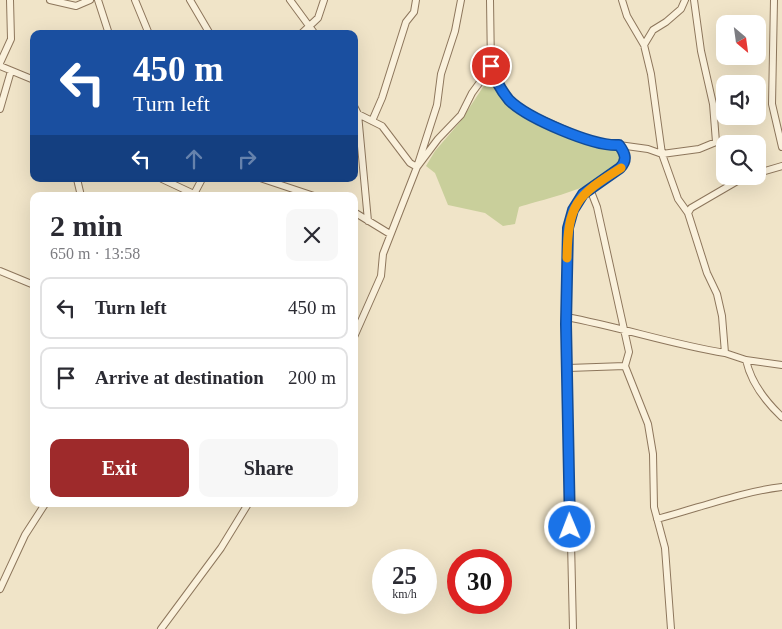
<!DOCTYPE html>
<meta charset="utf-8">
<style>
body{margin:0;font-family:Georgia,serif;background:#f7f7f7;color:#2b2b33;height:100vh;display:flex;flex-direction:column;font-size:19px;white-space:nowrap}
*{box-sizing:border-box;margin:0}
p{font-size:16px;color:#7c7c81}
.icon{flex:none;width:28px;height:28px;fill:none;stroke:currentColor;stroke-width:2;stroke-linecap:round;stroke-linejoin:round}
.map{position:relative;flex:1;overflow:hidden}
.drawer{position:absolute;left:30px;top:192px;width:328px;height:315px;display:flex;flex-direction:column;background:#fff;border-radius:10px;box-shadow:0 5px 20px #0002}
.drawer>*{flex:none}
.guide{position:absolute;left:30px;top:30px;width:328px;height:152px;border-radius:10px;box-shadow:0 5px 20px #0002;background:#1a4fa0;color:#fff;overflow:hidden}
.needle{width:32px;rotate:151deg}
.controls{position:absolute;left:716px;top:15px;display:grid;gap:10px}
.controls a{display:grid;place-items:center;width:50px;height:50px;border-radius:10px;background:#fff;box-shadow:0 5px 20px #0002;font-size:25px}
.speed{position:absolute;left:372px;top:549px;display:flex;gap:10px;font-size:25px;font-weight:700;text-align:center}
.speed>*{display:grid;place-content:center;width:65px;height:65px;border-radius:50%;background:#fff;box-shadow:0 5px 20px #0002;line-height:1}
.speed small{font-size:12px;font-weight:400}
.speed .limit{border:8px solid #d22;background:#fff;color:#111}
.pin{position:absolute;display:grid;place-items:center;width:42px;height:42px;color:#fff;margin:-21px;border:2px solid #fff;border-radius:50%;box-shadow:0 1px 5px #0007}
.me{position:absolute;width:55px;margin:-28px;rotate:359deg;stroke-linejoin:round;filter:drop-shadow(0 0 4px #0008)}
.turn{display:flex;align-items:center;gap:18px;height:105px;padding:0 20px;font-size:22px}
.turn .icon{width:65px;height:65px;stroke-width:2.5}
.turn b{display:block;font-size:35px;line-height:42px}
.lanes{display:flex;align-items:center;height:48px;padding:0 20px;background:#0003;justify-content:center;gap:25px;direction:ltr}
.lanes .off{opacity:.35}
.round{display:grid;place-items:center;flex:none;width:52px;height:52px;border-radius:10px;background:#f7f7f7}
.head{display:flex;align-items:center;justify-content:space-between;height:85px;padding:0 20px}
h1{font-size:30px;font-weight:700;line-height:38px}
.primary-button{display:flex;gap:10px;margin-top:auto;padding:10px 20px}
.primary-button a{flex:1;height:58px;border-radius:10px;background:#9e2a2b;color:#fff;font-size:20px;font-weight:700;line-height:58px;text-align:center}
.primary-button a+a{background:#f7f7f7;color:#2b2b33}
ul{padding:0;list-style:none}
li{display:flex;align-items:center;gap:15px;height:62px;margin:0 10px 8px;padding:0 10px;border:2px solid #e1e1e2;border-radius:10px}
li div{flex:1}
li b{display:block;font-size:19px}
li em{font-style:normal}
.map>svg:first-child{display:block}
.green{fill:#c9cf9b}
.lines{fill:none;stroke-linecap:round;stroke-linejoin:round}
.minor-casing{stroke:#8d765c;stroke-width:8}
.minor{stroke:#faf1dc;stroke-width:6}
.route-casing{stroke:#114b97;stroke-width:12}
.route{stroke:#1a73e8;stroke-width:9}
.slow{stroke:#f59e0b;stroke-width:9}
</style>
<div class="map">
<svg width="782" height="629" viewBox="0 0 782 629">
<rect width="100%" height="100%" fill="#f0e4c8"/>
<path class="green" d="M492,83c20,24 59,51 89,59 14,3 29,1 40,10 3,31 -79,47 -102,55l-4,17 -12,2 -18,-13 -37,-8 -13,-32 -9,-7 9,-15 25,-29 25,-38z"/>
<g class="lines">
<g class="minor-casing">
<path id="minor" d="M50,0l26,6 14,-6
M98,0l11,34
M135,0l14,34
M190,0l20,34
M290,0l25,34
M490,0l1,67 6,18 14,17 25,15 54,24 29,4 6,12 -4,12 -38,26 -10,15 -5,18 -2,96 7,305
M622,0l5,16 17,29 7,29 11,80 16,45 10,14 19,60 10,21 5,22 3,37 21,7c5,23 19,41 36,57
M774,0l-2,104 10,43
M301,34l17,-16 6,-18
M644,45l9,-15 13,-8 15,-13 4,-9
M0,63l11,-24 -1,-39
M0,66l34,14
M354,106l4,8 24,12 28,37 7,4 20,-62 4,-31 14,-43 6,-31
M0,109l11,-38
M358,114l10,107
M372,121l10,-23 24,-76 8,-10 2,-12
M619,145l29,4 14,5 37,-5 17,-7 -3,-38 -12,-53 -7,-51
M758,173l24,-7
M77,179l4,17
M162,179l32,15
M263,179l51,17
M590,189l7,18 32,145 -4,14
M193,196l9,-17
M354,212l36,22
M688,213l3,-5 55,-32
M0,271l34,14
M566,317c55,10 104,27 159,36
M354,337l27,-61 2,-22 34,-87 21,-28 23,-24 11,-22 19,-26
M746,360l36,5
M568,368l57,-2 23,58 5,30 1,53 11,41 6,81
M657,519c42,-11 83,-27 125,-32
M0,589l25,-54 20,-31
M161,629l60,-81 27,-44"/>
</g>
<use href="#minor" class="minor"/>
</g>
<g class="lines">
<g class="route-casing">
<path id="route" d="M491,66c4,14 9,23 18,34 18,18 85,47 110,45 6,8 9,15 1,23l-37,26 -10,16 -5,18 -2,96 4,203"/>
</g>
<use href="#route" class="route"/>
<path class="slow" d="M567,258c1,-54 9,-62 54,-90"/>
</g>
</svg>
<div class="controls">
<a><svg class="needle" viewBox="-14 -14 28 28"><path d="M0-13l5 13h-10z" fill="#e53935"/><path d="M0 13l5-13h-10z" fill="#7c7c81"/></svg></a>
<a><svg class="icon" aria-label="sound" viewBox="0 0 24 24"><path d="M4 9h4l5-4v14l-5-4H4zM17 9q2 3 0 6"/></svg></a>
<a><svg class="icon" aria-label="search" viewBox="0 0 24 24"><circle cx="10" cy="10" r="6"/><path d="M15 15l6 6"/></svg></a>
</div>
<div class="speed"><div>25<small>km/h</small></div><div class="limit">30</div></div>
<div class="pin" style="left:491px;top:66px;background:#d93025"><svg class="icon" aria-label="arrive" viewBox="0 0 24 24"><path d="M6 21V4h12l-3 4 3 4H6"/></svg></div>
<svg class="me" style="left:570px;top:527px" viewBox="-20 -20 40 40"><circle r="17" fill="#1a73e8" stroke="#fff" stroke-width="3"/><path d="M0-11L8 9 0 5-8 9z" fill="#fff"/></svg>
<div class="guide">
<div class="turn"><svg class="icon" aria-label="left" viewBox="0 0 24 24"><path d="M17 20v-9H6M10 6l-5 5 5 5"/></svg><div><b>450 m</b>Turn left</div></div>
<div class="lanes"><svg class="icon" aria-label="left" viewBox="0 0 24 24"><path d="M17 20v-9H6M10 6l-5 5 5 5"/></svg><svg class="icon off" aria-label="ahead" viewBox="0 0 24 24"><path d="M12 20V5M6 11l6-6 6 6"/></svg><svg class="icon off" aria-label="right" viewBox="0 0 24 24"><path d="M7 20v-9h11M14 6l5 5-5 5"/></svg></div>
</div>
<section class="drawer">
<div class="head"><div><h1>2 min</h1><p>650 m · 13:58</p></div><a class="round"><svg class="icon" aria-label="close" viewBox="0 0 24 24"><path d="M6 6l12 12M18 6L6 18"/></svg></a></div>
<ul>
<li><svg class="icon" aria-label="left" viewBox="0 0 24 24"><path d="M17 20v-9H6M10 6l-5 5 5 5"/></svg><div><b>Turn left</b></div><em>450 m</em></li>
<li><svg class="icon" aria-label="arrive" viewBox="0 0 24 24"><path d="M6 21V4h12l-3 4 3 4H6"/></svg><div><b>Arrive at destination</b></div><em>200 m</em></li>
</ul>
<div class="primary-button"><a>Exit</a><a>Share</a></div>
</section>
</div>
